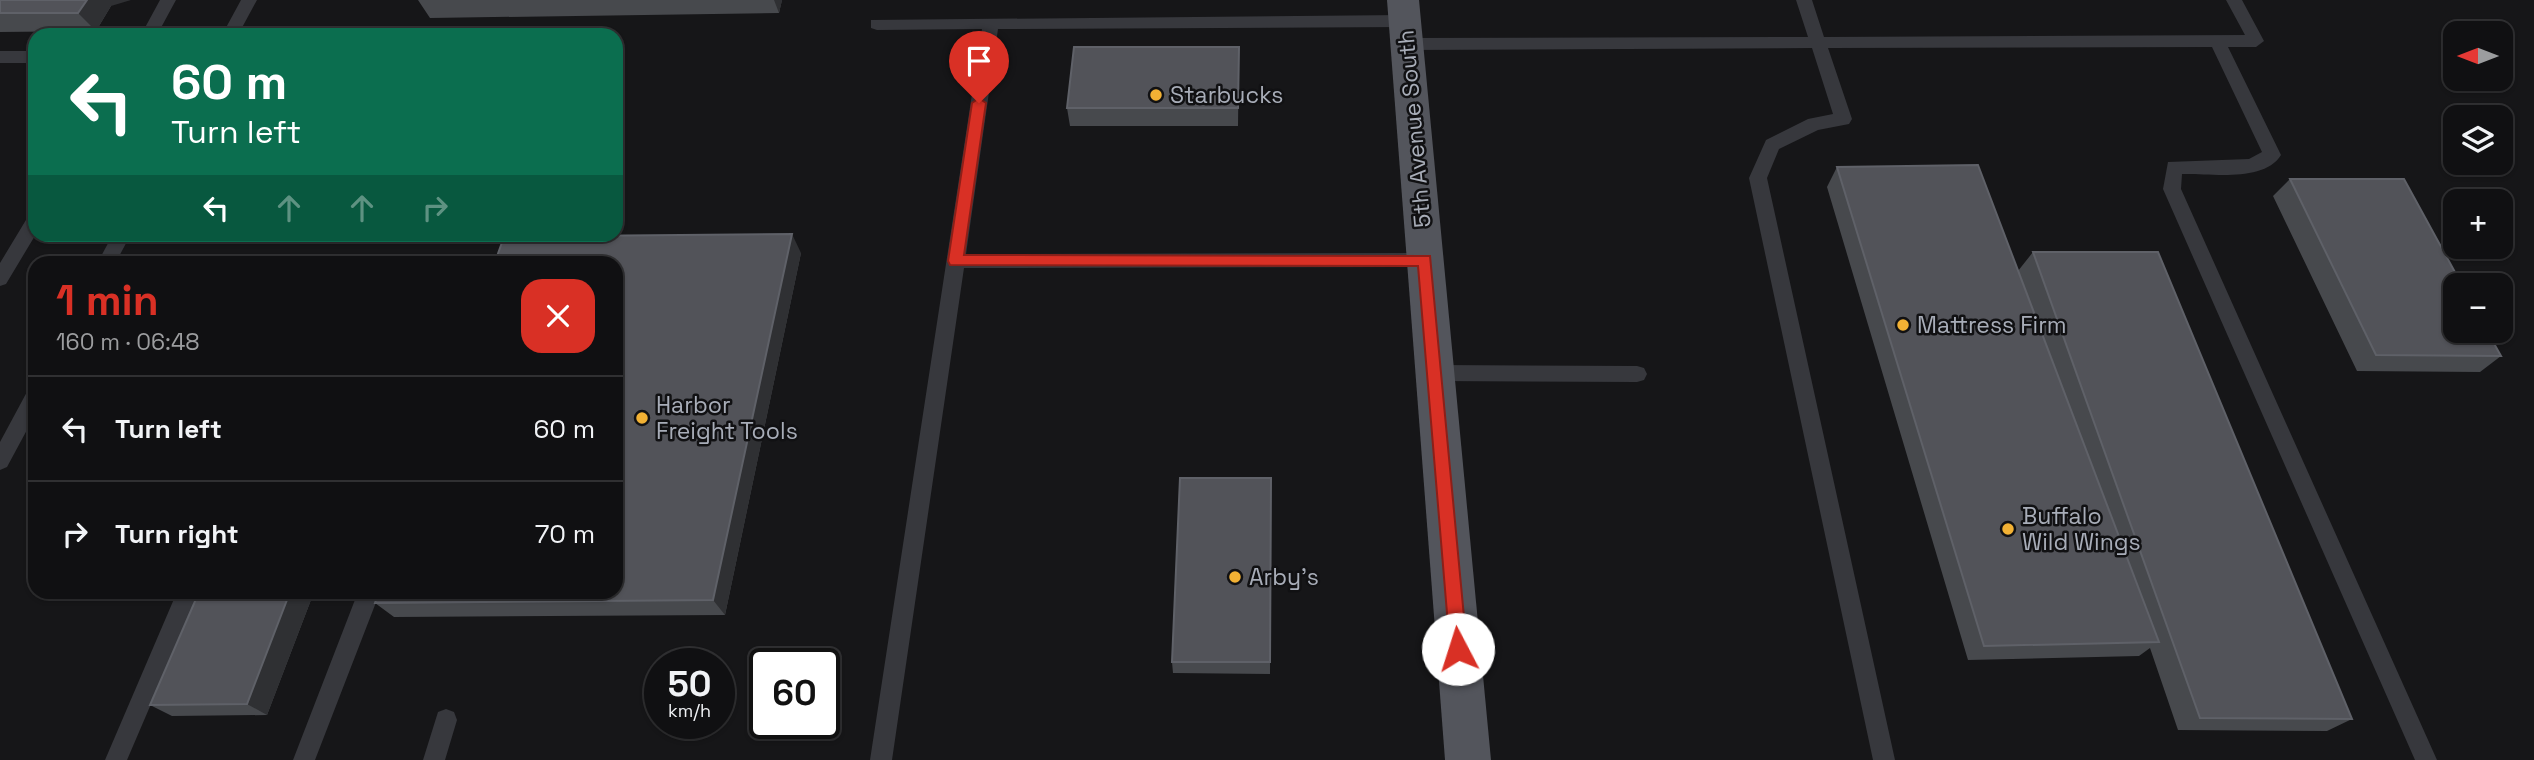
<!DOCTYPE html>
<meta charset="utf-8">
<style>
body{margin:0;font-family:"Space Grotesk",sans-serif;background:#1e1e20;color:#f1f3f6;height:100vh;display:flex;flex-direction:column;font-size:26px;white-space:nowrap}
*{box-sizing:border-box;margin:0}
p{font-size:23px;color:#9c9d9f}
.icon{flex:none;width:38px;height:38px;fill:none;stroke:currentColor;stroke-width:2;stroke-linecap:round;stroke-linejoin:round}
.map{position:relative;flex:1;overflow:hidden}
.drawer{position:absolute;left:28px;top:256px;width:595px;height:343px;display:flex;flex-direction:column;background:#101012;border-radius:21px;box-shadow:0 2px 5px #0004,0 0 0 2px #303032}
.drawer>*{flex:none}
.hud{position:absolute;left:28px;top:28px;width:595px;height:214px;border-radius:21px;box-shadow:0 2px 5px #0004,0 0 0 2px #303032;background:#0b6e4f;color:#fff;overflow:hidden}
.needle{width:46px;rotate:270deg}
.tools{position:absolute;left:2443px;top:21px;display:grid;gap:14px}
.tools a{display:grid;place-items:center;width:70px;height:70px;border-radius:14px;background:#101012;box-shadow:0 2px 5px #0004,0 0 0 2px #303032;font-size:35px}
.speed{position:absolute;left:644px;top:648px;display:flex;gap:14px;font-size:35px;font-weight:700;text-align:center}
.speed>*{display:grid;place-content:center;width:91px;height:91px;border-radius:50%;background:#101012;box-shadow:0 2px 5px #0004,0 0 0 2px #303032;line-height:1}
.speed small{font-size:18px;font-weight:400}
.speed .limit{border:4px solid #111;border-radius:10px;background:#fff;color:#111}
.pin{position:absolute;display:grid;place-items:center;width:60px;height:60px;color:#fff;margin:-72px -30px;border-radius:50% 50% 50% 0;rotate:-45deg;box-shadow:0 0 7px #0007}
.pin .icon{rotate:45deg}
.me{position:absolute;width:77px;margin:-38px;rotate:355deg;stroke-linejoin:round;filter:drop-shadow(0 0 5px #0008)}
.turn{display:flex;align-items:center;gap:24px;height:147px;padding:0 28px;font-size:32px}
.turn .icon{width:91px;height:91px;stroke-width:2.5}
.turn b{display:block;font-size:49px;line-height:60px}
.lanes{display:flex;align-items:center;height:66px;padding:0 28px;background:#0003;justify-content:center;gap:35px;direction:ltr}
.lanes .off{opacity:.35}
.round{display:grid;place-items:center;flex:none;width:74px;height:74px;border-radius:21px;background:#1e1e20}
.overview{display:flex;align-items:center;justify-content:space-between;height:119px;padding:0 28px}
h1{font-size:42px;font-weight:700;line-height:52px;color:#d93025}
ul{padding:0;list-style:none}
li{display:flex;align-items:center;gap:21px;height:105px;padding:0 28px;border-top:2px solid #303032}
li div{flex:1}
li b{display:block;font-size:26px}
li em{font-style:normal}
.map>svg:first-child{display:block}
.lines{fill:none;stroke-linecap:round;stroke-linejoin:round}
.service{fill:#37383d;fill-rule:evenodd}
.primary{fill:#53555c;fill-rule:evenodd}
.wall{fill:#47494d}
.shaded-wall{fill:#2f3033}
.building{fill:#525359;stroke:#5f6168;stroke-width:2}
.route{fill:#d93025;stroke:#8d1f18;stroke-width:2}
.poi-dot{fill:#f2b134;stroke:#111113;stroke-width:2.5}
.labels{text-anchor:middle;stroke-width:5;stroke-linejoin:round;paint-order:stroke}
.poi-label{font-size:23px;fill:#a8adb8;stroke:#111113;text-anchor:start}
.street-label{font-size:23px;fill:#a8adb8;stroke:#111113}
</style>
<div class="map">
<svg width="2534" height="760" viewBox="0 0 2534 760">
<rect width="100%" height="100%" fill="#161618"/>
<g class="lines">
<path class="service" d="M160,0h16l-19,35h-16z
M241,0h16l-19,35h-16z
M1796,0h16l12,37 421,-2 -19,-35h16l22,41 -8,6h-28l53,108c-17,28 -72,18 -99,19l-1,15 256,571h-22l-252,-571 5,-27 81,-3 13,-7 -50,-105 -384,1 24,71 -3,5 -31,6 -39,19 -12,29 128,582h-22l-124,-582 17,-38 42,-21 25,-5 -21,-66 -406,2 -8,-6 8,-6 402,-1z
M1404,15l8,6 -8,6 -406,2 -32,225 459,-1 9,7 -9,7 -461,1 -72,492h-22l112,-731 -105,1 -6,-2v-8z
M0,51h35v12h-35z
M35,213l1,21 -30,50 -6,2v-23l29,-48z
M113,234h18l-15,28h-18z
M1435,365l202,1 7,2 3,6 -3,6 -7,2 -202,-1 -7,-2 -3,-6 3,-6z
M35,388v27l-28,52 -7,3v-28l28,-52z
M177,592h22l-72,168h-22z
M358,592h22l-65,168h-22z
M446,709l8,3 3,8 -12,40h-22l15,-48z"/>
<path class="primary" d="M1387,0h32l72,760h-46z"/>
</g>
<path class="wall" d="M0,0l111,6 -15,25 -96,1z
M418,0h364l-3,13 -349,5z
M1239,47l-1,79h-168l-3,-18z
M1837,167l188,123 -7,-19 15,-19 319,467 -25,12 -149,-1 -28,-82 -11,8 -171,4 -141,-473z
M2290,179l211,177 -21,16 -123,-1 -84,-175z
M588,235l213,18 -76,362 -331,2 -19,-14z
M1271,478l-1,196 -97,-1 -1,-11z
M199,592h115l-47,123 -95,1 -22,-11z"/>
<path class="shaded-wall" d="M87,0h44l-20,6 -15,25 -18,-18z
M774,0h8l-3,13z
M792,234l9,19 -76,362 -12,-15z
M290,592h24l-47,123 -20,-11z"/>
<path class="building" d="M0,0h87l-9,13h-78z
M1074,47h165l-1,61h-171z
M1978,165l181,477 -175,4 -147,-479z
M2290,179h114l58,106h-7v46h32l14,25 -125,-1z
M505,234h64v2l223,-2 -79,366 -338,3 4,-11h237v-330h-121z
M2033,252h125l194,467 -152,-1z
M1180,478h91l-1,184h-98z
M199,592h91l-43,112 -97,1z"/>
<path class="route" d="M979,98l7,5 -22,152 466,1 37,393 -2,6 -7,3 -6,-3 -2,-6 -32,-383 -468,-1 -2,-4 24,-158z"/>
<g class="poi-dot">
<circle cx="1156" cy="95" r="7"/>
<circle cx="1903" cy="325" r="7"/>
<circle cx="642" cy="418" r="7"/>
<circle cx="2008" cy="529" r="7"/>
<circle cx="1235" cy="577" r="7"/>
</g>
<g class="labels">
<g class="poi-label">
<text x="1170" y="103">Starbucks</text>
<text x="1917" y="333">Mattress Firm</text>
<text x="656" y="413">Harbor<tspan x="656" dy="26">Freight Tools</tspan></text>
<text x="2022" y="524">Buffalo<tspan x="2022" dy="26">Wild Wings</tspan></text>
<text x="1249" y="585">Arby's</text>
</g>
<g class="street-label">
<text transform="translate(1414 129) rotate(-95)" y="8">5th Avenue South</text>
</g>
</g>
</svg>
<div class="tools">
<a><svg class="needle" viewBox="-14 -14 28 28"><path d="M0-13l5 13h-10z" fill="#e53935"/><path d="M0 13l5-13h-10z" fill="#9c9d9f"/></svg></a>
<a><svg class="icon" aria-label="layers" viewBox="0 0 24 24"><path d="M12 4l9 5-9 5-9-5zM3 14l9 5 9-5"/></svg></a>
<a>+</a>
<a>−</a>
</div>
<div class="speed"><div>50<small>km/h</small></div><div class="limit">60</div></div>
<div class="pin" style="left:979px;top:103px;background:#d93025"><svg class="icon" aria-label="arrive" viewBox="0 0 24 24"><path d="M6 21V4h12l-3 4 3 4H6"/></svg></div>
<svg class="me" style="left:1458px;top:649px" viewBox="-20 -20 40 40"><circle r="19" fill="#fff"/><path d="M0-13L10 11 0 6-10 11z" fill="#d93025"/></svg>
<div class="hud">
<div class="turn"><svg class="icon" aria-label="left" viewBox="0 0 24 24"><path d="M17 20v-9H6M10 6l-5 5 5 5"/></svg><div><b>60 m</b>Turn left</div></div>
<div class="lanes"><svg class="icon" aria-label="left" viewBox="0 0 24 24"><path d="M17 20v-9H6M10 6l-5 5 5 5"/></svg><svg class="icon off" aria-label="ahead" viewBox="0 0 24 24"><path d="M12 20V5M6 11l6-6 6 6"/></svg><svg class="icon off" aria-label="ahead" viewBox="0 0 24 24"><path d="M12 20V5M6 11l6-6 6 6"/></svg><svg class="icon off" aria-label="right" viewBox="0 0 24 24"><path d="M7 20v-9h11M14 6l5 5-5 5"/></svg></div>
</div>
<section class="drawer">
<div class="overview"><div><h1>1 min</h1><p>160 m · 06:48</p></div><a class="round" style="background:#d93025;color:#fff"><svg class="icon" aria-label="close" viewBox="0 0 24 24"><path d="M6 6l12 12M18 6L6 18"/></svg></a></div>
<ul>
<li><svg class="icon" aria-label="left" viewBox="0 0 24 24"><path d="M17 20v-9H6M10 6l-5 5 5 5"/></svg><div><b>Turn left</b></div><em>60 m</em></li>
<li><svg class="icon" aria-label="right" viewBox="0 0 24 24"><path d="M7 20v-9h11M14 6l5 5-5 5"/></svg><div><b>Turn right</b></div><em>70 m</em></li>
</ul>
</section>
</div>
